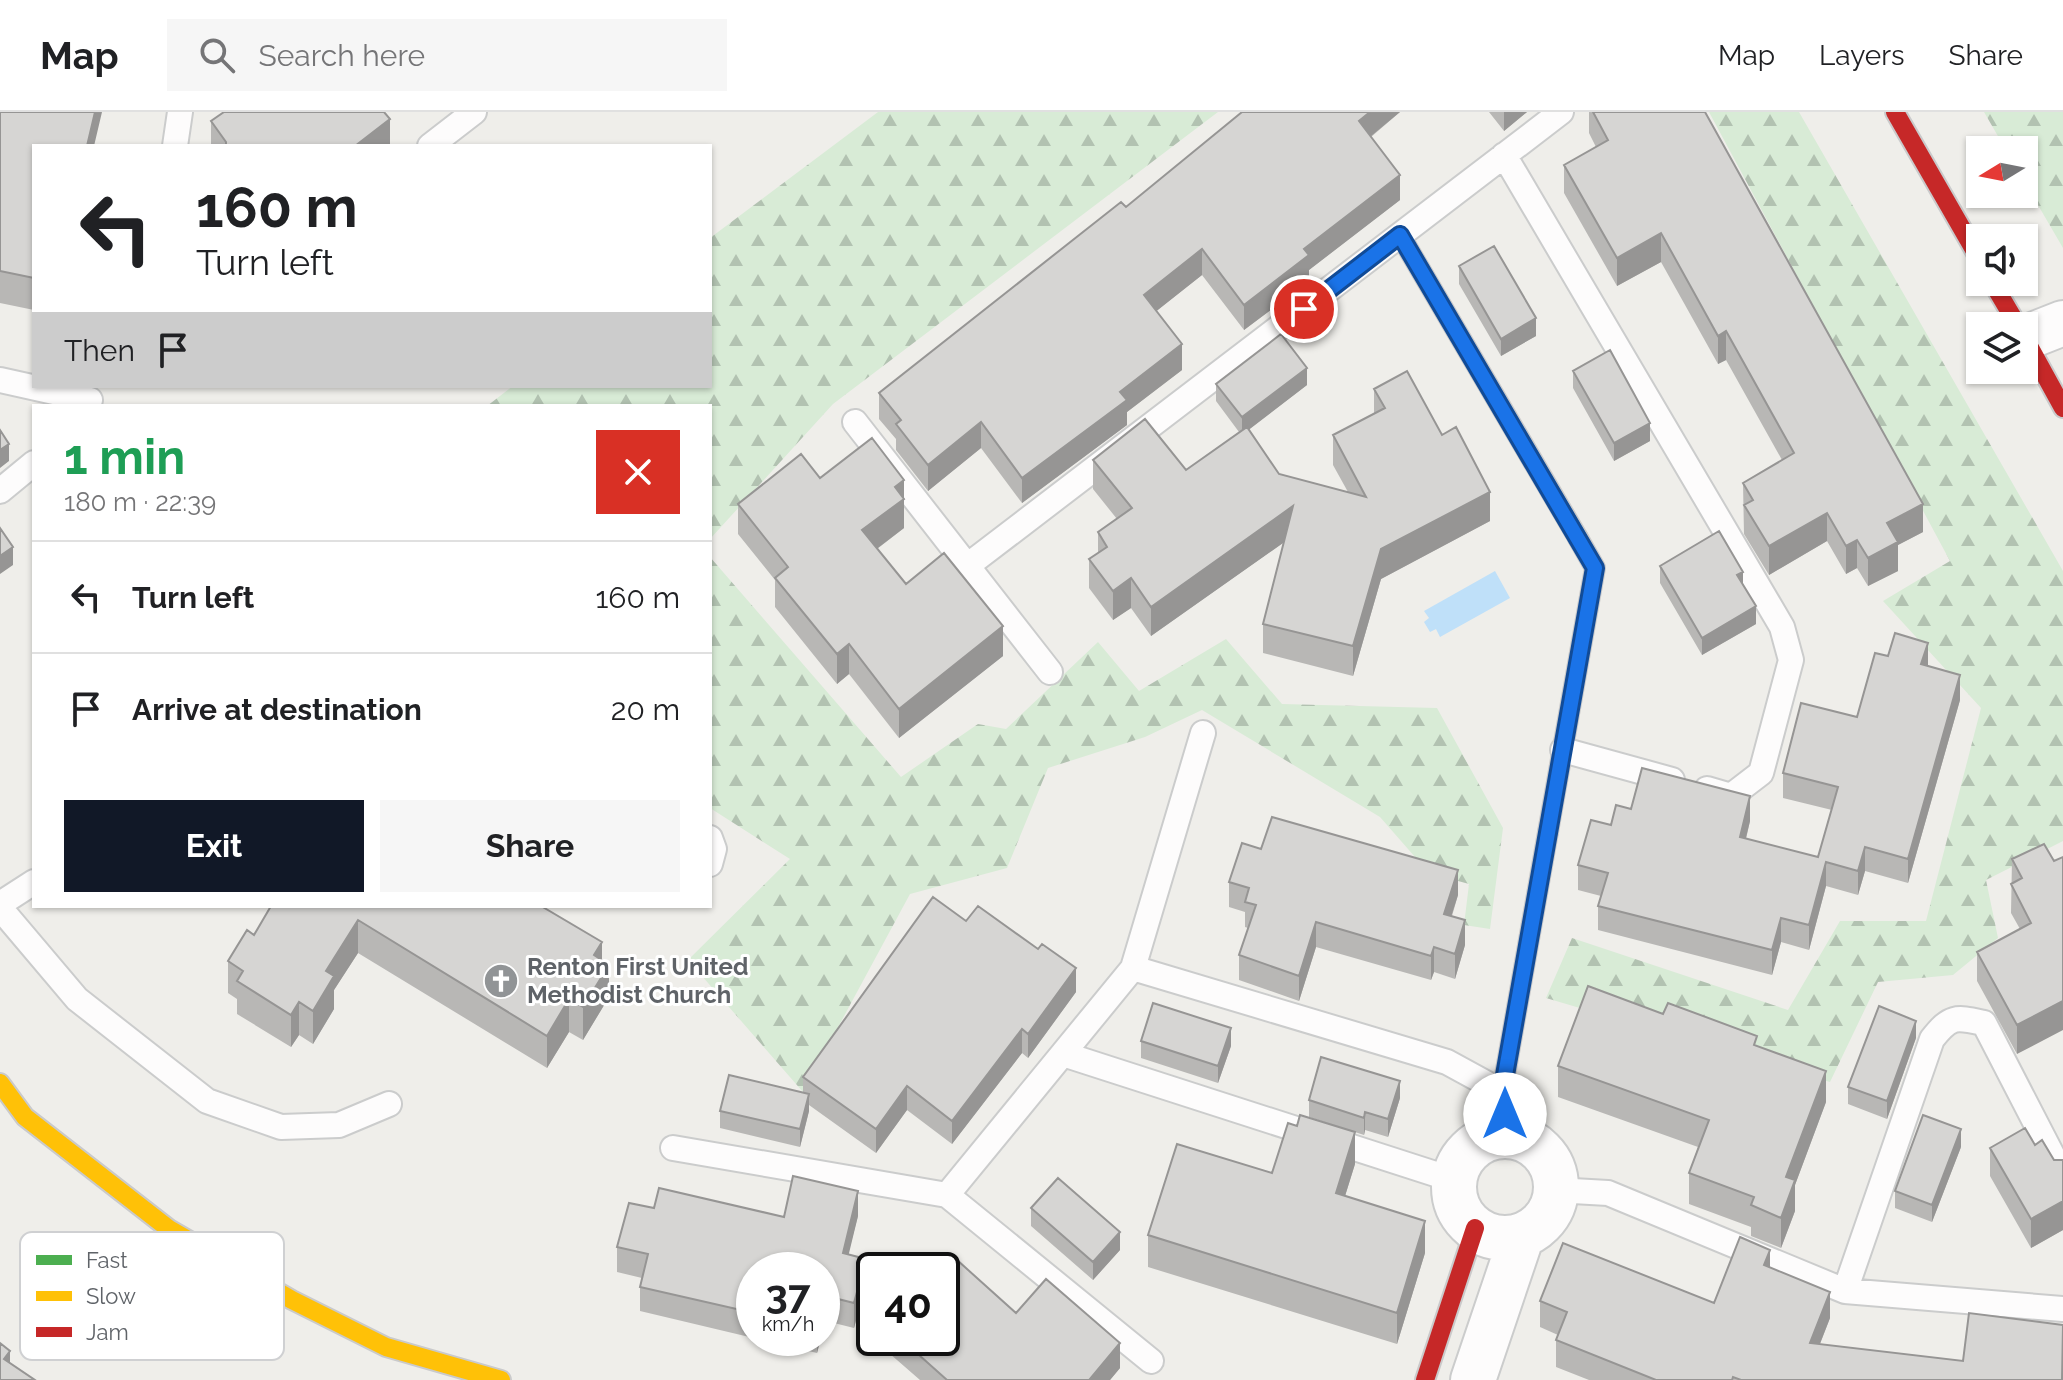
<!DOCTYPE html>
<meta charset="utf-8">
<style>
body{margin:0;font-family:Raleway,sans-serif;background:#f6f6f6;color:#202124;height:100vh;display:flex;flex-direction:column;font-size:30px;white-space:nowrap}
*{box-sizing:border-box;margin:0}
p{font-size:26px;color:#757577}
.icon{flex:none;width:44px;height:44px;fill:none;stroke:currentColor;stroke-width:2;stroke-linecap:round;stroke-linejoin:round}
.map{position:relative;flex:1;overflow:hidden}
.details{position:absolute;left:32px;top:292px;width:680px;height:504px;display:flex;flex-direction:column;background:#fff;border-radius:0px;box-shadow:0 2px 6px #0004}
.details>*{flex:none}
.guide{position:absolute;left:32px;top:32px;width:680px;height:244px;border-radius:0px;box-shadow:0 2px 6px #0004;background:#fff;color:#202124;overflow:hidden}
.needle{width:52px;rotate:260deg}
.fabs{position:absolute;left:1966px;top:24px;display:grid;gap:16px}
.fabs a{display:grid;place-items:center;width:72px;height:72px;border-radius:0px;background:#fff;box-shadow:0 2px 6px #0004;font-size:40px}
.speed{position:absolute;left:736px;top:1140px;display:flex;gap:16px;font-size:40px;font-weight:700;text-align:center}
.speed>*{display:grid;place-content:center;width:104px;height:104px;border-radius:50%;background:#fff;box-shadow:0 2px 6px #0004;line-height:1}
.speed small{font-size:20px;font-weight:400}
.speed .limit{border:4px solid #111;border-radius:12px;background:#fff;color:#111}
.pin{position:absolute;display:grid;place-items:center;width:68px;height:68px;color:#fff;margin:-34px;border:4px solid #fff;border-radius:50%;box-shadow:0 2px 8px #0007}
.me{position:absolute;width:88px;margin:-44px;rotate:0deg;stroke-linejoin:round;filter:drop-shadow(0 0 6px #0008)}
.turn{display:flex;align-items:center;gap:28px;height:168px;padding:0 32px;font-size:36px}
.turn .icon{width:104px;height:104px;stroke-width:2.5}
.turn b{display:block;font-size:56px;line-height:68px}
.then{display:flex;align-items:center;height:76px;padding:0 32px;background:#0003;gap:16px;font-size:30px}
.round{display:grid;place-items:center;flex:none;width:84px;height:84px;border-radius:0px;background:#f6f6f6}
.headline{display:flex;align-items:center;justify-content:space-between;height:136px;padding:0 32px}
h1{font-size:48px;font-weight:700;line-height:60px;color:#1e9e55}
.primary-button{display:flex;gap:16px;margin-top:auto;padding:16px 32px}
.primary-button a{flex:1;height:92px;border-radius:0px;background:#111827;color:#fff;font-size:32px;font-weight:700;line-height:92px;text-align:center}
.primary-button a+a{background:#f6f6f6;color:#202124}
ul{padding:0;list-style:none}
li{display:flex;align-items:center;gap:24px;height:112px;padding:0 32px;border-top:2px solid #e0e0e0}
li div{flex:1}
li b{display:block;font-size:30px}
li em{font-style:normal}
header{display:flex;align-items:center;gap:48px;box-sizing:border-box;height:112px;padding:0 40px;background:#fff;border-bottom:2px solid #e0e0e0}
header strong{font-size:38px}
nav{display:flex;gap:44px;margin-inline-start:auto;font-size:28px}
.search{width:560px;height:72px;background:#f6f6f6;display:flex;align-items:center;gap:20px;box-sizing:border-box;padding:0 28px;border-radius:0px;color:#757577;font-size:30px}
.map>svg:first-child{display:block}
.forest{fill:url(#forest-firs)}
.water{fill:#bfe0f9}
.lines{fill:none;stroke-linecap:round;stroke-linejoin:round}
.lane-casing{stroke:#cbcccc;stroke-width:28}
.street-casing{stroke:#cbcccc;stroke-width:48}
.fast-casing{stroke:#cacacb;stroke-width:22}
.slow-casing{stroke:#cacacb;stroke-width:22}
.jam-casing{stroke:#cacacb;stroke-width:22}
.lane{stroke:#fdfcfc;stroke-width:24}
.street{stroke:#fdfcfc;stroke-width:44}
.fast{stroke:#4caf50;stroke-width:18}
.slow{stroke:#ffc107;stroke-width:18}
.jam{stroke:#c62828;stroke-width:18}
.wall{fill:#b8b7b5}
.shaded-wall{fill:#969594}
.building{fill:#d6d5d3;stroke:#969594;stroke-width:2}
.route-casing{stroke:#114b97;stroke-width:20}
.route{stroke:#1a73e8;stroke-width:14}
.labels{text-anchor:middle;stroke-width:6;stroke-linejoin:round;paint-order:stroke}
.poi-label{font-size:24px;font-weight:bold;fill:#5f6368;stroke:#fff;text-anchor:start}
.key{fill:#fff;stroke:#cfd0d2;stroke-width:2}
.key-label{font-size:22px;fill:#5f6368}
</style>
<header>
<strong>Map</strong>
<div class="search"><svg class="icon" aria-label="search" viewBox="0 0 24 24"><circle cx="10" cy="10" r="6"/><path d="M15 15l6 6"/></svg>Search here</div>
<nav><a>Map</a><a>Layers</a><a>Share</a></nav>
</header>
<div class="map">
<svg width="2063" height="1268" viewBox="0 0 2063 1268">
<defs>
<pattern id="forest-firs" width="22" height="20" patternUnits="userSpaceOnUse" patternTransform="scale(2)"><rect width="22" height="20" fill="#d8ebd6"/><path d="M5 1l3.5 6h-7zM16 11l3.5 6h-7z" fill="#b2c2b1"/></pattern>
</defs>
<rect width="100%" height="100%" fill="#efeeea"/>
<path class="forest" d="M878,0h340l-385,292 -123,135v-133h-223l26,-20h197v-148z
M1709,0h90l264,459v270l-77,39 12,58 -45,37 -75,7 -48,100 -284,-84 26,-60 216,72 52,-89h86l55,-213 -98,-107 67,-40z
M1984,0h79v136l-39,-67v-31h-18z
M710,445l191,220 77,-53 28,5 92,-87 41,49 87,-52 56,65 155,4 66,120 -13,101 -26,-4 5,-41 -40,-11 -49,-56 -178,-107 -57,27 -97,31 -41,100 -97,26 -107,198 -115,-132 102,-101 -80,-51z"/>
<path class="water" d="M1495,459l15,27 -70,39 -4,-8 -6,3 -6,-10 5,-4 -5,-7z"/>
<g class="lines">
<g class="lane-casing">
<path id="lane" d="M175,34l5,-34
M430,34l44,-34
M1504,43l278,472 9,33 -30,113 -30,23 -24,-7
M0,268l90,20
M855,310l195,250
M0,379l34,-28
M967,454l594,-454
M1563,638l109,30
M710,726l4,11 -4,15
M0,792l34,-22
M0,796l77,91 130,102 74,26 58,-2 50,-21
M1133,856l314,94 55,30
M1063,942l391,126
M673,1036l274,47 204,166
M1555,1078l53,3 237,98 218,18
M947,1083l186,-227 70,-235
M1845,1179l87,-252c19,-24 24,-22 52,-16l79,153"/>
</g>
<g class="street-casing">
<path id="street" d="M2025,226l38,-15
M1454 1075a51 51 0 1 1 102 0a51 51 0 1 1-102 0Z
M1473,1268l49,-145"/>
</g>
<g class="fast-casing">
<path id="fast" d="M1400,123l178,303"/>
</g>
<g class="slow-casing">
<path id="slow" d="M1548,720l47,-264 -17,-30
M0,971l25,34 144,112 123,71 94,47 115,33"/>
</g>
<g class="jam-casing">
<path id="jam" d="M1895,0l85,148
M1992,170l26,44
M2024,225l39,71
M1508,1025l-6,-45 46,-260
M1425,1268l50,-152"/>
</g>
<use href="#lane" class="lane"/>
<use href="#street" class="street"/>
<use href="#fast" class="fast"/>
<use href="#slow" class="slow"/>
<use href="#jam" class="jam"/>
</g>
<path class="wall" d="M0,0l34,34v164l-34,-7z
M1242,0h158l-29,25 29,63 -91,70v11l-65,49 -42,-55 -46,36 26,59 -55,42v13l-105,78 -41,-55 -53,43 -32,-41v-11l-17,-20v-26l247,-186z
M1489,0h38l-23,19z
M1589,0h116l218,420 -25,13v26l-30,15 -11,-18 -11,6 -19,-33 -58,34 -25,-41 -1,-51 39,-23 -56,-100 -8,4 -57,-102 -44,24 -53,-93v-28l32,-18 -7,-14z
M211,9l179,24 -2,1h-177z
M1459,154l77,70 -35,20 -42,-72z
M1573,259l77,70 -36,20 -41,-73z
M1216,272l91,1 -58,44 30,45 69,18 -15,-27v-30l41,-21v-25l68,46 48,86 -109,58 -28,97 -90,-23v-29l21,-82 -133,94 -20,-28 -18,12 -24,-32v-29l9,-5v-22l19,-13 -24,-30v-29l93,10 53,-38 -23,-31z
M738,392l166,6v18l-27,21 29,35 97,72 -104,82 -50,-64 -12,10 -62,-77v-27l-37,-46z
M1660,454l83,18 13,40 -54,31 -42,-72z
M1928,554l32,34 -52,183 -43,-12 -7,24 -32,-9 -17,64 -28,-8 -9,33 -174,-45v-24l3,-10 -23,-6v-25l33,-40 20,-16 119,12 -4,18 72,18 14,-47 -49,-12v-25z
M2044,732l-27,210 -40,-73v-29l43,-23 -9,-16 1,-54z
M1261,737l197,46 -6,21 13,29 -10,34 -21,-7 -3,8 -115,-33 -17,54 -60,-21v-25l9,-27 -3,-1v-15l-16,-5v-25z
M271,794l331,54 7,37 -26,43 -14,-8 -22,36 -189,-115 -24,37v19l-21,35 -14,-9 -8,12 -54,-33v-15l-9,-6v-32l26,-26z
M966,809l110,71 -48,66 -6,-5 -70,91 -45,-34 -31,43 -67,-48v6l-9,36 -80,-19v-17l83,-19v-15z
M1663,902l94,32 69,56 -31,83v26l-14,37 -30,-12v-9l-62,-23v-31l9,-26 -140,-50v-31z
M1916,926l-29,81 -39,-15v-17z
M1141,929l90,5 -13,37 -77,-25z
M1400,986l-12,39 -23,-7 -1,5 -55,-18v-17z
M2035,1033l19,15h9v70l-32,18 -41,-72v-28z
M1961,1035l-29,75 -37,-14v-17z
M1355,1052l-10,32 80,57 -28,91 -249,-77v-32l124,-62z
M654,1096l130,9 74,-1 -10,38 18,29 -12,45 -28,-7 -4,-51h-68v68h67l-4,15 -177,-42v-24l2,-9 -25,-6v-25z
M1031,1096l89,42 -27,30 -62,-54z
M1770,1156l60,50 -10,26 243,36h-474l-33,-13v-27l2,-5 -18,-8v-26l174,2z
M945,1160l71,41 104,55 -10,12h-190l-46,-40v-25v23h68z"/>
<path class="shaded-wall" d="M95,0h7l-8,34h-7z
M1370,0h30l-41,34v-25z
M1504,0h23l-23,19z
M390,7v26l-2,1h-33z
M1400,63v25l-91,70v11l-65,49v-25l60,-56z
M1661,121v29l-44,24v-28z
M1202,137v26l-58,46v-26z
M1536,206v18l-35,20v-17z
M1726,219v29l-8,4v-28z
M1182,232v26l-55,42v13l-105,78v-25l98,-86z
M1307,256v17l-65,50v-18z
M981,310v26l-53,43v-26z
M1650,311v18l-36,20v-18z
M9,332v17l-9,7v-18z
M904,368v48l-42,32v-30l33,-43z
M1490,380v29l-109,58 -28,97v-30l28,-97z
M1923,392v28l-25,13v26l-30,15v-28l19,-35z
M1293,394v30l-142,100v-29z
M1827,401v28l-58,34v-29z
M1857,428v28l-11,6v-28z
M13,435v18l-13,9v-18z
M1743,460v18l-6,-15z
M1131,466v30l-18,12v-29z
M1756,494v18l-54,31v-17z
M1003,514v30l-104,82v-29z
M1928,531v24l-7,-3z
M849,532v30l-12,10v-30z
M1960,563v25l-52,183v-24z
M1750,684v25l-10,41v-25z
M1865,735v24l-7,24v-24z
M1826,750v24l-17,64v-25z
M1458,758v25l-14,44v-25z
M1781,806v24l-9,33v-25z
M358,808v33l-24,37v19l-21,35v-33l13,-40z
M1465,808v25l-10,34v-25z
M1316,810v25l-17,54v-25z
M602,830v33l-8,-20z
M1434,835v25l-3,8v-24z
M609,853v32l-26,43v-33z
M1076,856v24l-48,66v-24z
M569,887v33l-22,36v-32z
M2063,889v29l-46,24v-29z
M299,890v33l-8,12v-32z
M1916,909v17l-29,81v-18z
M1231,916v18l-13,37v-17z
M1022,917v24l-70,91v-23z
M1826,959v31l-31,83v26l-14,37v-30l5,-41z
M1400,969v17l-12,39v-18z
M907,974v24l-31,43v-24z
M809,982v17l-9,36v-18z
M1365,1000v18l-1,5v-17z
M1961,1017v18l-29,75v-17z
M1355,1020v32l-19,61v-32z
M858,1079v25l-15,62v-25z
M2063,1089v29l-32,18v-29z
M1425,1109v32l-28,91v-31z
M1120,1120v18l-27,30v-18z
M1770,1138v26l-6,-11z
M866,1147v24l-12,45v-25z
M1830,1180v26l-20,51v-26z
M826,1184v25l-4,13v-25z
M817,1226h4l-4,15z
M1120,1231v25l-10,12h-20z
M10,1239v20l-6,-12z"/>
<path class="building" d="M0,0h95l-8,34h-53v132l-34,-7z
M224,0h160l6,7 -35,27h-129v-4l-15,-21z
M1242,0h128l-11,9 41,54 -96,74 5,6 -65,50 -42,-56 -58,46 38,49 -62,48 7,8 -105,78 -41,-56 -53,43 -32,-41 5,-4 -22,-27 242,-191 5,5z
M1593,0h112l218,392 -36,19 11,19 -30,16 -11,-18 -11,6 -19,-33 -58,33 -25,-41 9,-5 -10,-17 51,-30 -68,-122 -8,5 -57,-103 -44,25 -53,-93 44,-25z
M1494,134l42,72 -35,21 -42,-73z
M1281,222l26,34 -65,49 -26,-33z
M1610,238l40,73 -36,20 -41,-72z
M1407,259l35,64 14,-8 34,65 -109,57 -28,97 -90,-22 30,-118 -142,101 -20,-29 -18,13 -24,-32 18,-12 -9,-15 34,-24 -39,-48 52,-41 41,51 61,-43 32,47 87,23 -33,-62 52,-27 -11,-19z
M0,318l9,14 -9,6z
M872,326l32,42 -9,7 9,12 -42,31 44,54 38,-31 59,73 -104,83 -50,-65 -12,10 -62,-76 13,-11 -50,-63 63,-50 19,24z
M0,416l13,19 -13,9z
M1719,419l24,41 -6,3 19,31 -54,32 -42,-72z
M1895,521l33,10 -7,21 39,11 -52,184 -43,-12 -7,24 -32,-9 -17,63 -28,-7 -9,32 -174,-44 10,-33 -30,-8 13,-45 20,5 5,-20 15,4 11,-41 108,28 -10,41 78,20 20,-70 -55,-14 18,-70 56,14 18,-64 13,3z
M1272,705l186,53 -14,44 21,6 -10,34 -21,-7 -3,9 -115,-34 -17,54 -60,-21 17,-50 -11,-3 4,-14 -20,-6 13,-39 19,6z
M2044,732l10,17 9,-4v144l-46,24 -40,-73 54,-29 -20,-39 11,-6 -10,-19z
M933,785l33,24 12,-15 60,43 4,-5 34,24 -48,66 -6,-5 -70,92 -45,-35 -31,43 -73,-52z
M271,794h270l61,36 -8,13 15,10 -26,42 -14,-8 -22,37 -189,-116 -32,51 8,5 -21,35 -14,-9 -8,13 -54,-34 6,-10 -15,-10 19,-31 7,5z
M1588,874l75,28 5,-11 89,33 -3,9 72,26 -40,106 9,3 -14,38 -30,-13 3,-8 -65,-24 20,-53 -151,-54z
M1153,891l78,25 -13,38 -77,-25z
M1879,894l37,15 -29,80 -39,-14z
M1321,945l79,24 -12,38 -23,-7 -1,6 -55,-18z
M729,963l80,19 -9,35 -80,-18z
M1300,1003l55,17 -19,61 89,28 -28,92 -249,-78 29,-91 95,29 16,-50 9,3z
M1923,1003l38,14 -29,76 -37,-14z
M2025,1016l10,17 7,-5 12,20h9v41l-32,18 -41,-71z
M793,1064l65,15 -15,62 23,6 -12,44 -28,-7 -4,13v-39h-68v43l-114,-26 8,-33 -31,-7 12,-44 25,5 5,-20 125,29z
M1058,1066l62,54 -27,30 -62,-54z
M1740,1125l30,13 -6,15 66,27 -20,51 153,18 6,-48 94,12 -1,55h-321l-8,-3 -1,3h-76l-100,-40 11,-28 -27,-11 23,-58 151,60z
M928,1145l17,15 12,-12 59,53 30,-34 74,64 -30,36 1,1h-144l-47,-42h42v-68h-26z
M0,1231l10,8 -6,8 31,21h-35z"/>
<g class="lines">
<g class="route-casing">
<path id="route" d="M1304,197l96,-74 195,333 -93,524 3,22"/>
</g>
<use href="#route" class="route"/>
</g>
<defs>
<g id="church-disc" transform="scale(1.8)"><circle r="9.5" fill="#919496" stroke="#fff"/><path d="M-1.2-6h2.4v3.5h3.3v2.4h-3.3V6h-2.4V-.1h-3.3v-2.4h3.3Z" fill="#fff"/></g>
</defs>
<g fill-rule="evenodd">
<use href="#church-disc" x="501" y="869"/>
</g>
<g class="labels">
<g class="poi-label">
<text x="527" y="863">Renton First United<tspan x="527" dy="28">Methodist Church</tspan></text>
</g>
</g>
<rect x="20" y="1120" width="264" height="128" rx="12" class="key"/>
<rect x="36" y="1143" width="36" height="10" fill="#4caf50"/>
<rect x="36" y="1179" width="36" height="10" fill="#ffc107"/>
<rect x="36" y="1215" width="36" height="10" fill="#c62828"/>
<g class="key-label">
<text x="86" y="1156">Fast</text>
<text x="86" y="1192">Slow</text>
<text x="86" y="1228">Jam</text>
</g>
</svg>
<div class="fabs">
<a><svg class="needle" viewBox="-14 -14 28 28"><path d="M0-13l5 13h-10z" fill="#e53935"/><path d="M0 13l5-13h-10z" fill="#757577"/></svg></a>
<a><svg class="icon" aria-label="sound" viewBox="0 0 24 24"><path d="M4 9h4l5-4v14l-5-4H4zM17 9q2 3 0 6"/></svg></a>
<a><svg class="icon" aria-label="layers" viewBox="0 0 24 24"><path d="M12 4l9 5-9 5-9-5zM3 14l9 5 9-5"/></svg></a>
</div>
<div class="speed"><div>37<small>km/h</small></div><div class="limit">40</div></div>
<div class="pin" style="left:1304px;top:197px;background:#d93025"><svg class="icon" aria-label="arrive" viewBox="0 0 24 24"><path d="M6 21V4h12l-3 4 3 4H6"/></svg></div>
<svg class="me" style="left:1505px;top:1002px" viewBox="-20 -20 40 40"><circle r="19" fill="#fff"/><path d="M0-13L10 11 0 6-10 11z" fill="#1a73e8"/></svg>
<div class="guide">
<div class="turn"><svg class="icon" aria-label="left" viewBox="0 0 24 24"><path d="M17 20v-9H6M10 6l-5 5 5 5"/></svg><div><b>160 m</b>Turn left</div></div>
<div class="then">Then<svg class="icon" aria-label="arrive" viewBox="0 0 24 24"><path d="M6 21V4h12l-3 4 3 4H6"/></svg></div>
</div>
<section class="details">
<div class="headline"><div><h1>1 min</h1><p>180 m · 22:39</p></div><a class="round" style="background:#d93025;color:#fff"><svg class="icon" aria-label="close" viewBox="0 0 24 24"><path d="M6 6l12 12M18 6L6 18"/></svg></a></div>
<ul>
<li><svg class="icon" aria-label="left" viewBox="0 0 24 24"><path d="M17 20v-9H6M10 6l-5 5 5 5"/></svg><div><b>Turn left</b></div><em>160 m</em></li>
<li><svg class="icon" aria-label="arrive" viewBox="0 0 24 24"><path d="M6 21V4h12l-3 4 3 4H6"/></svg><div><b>Arrive at destination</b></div><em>20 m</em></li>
</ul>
<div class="primary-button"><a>Exit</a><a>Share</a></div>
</section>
</div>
